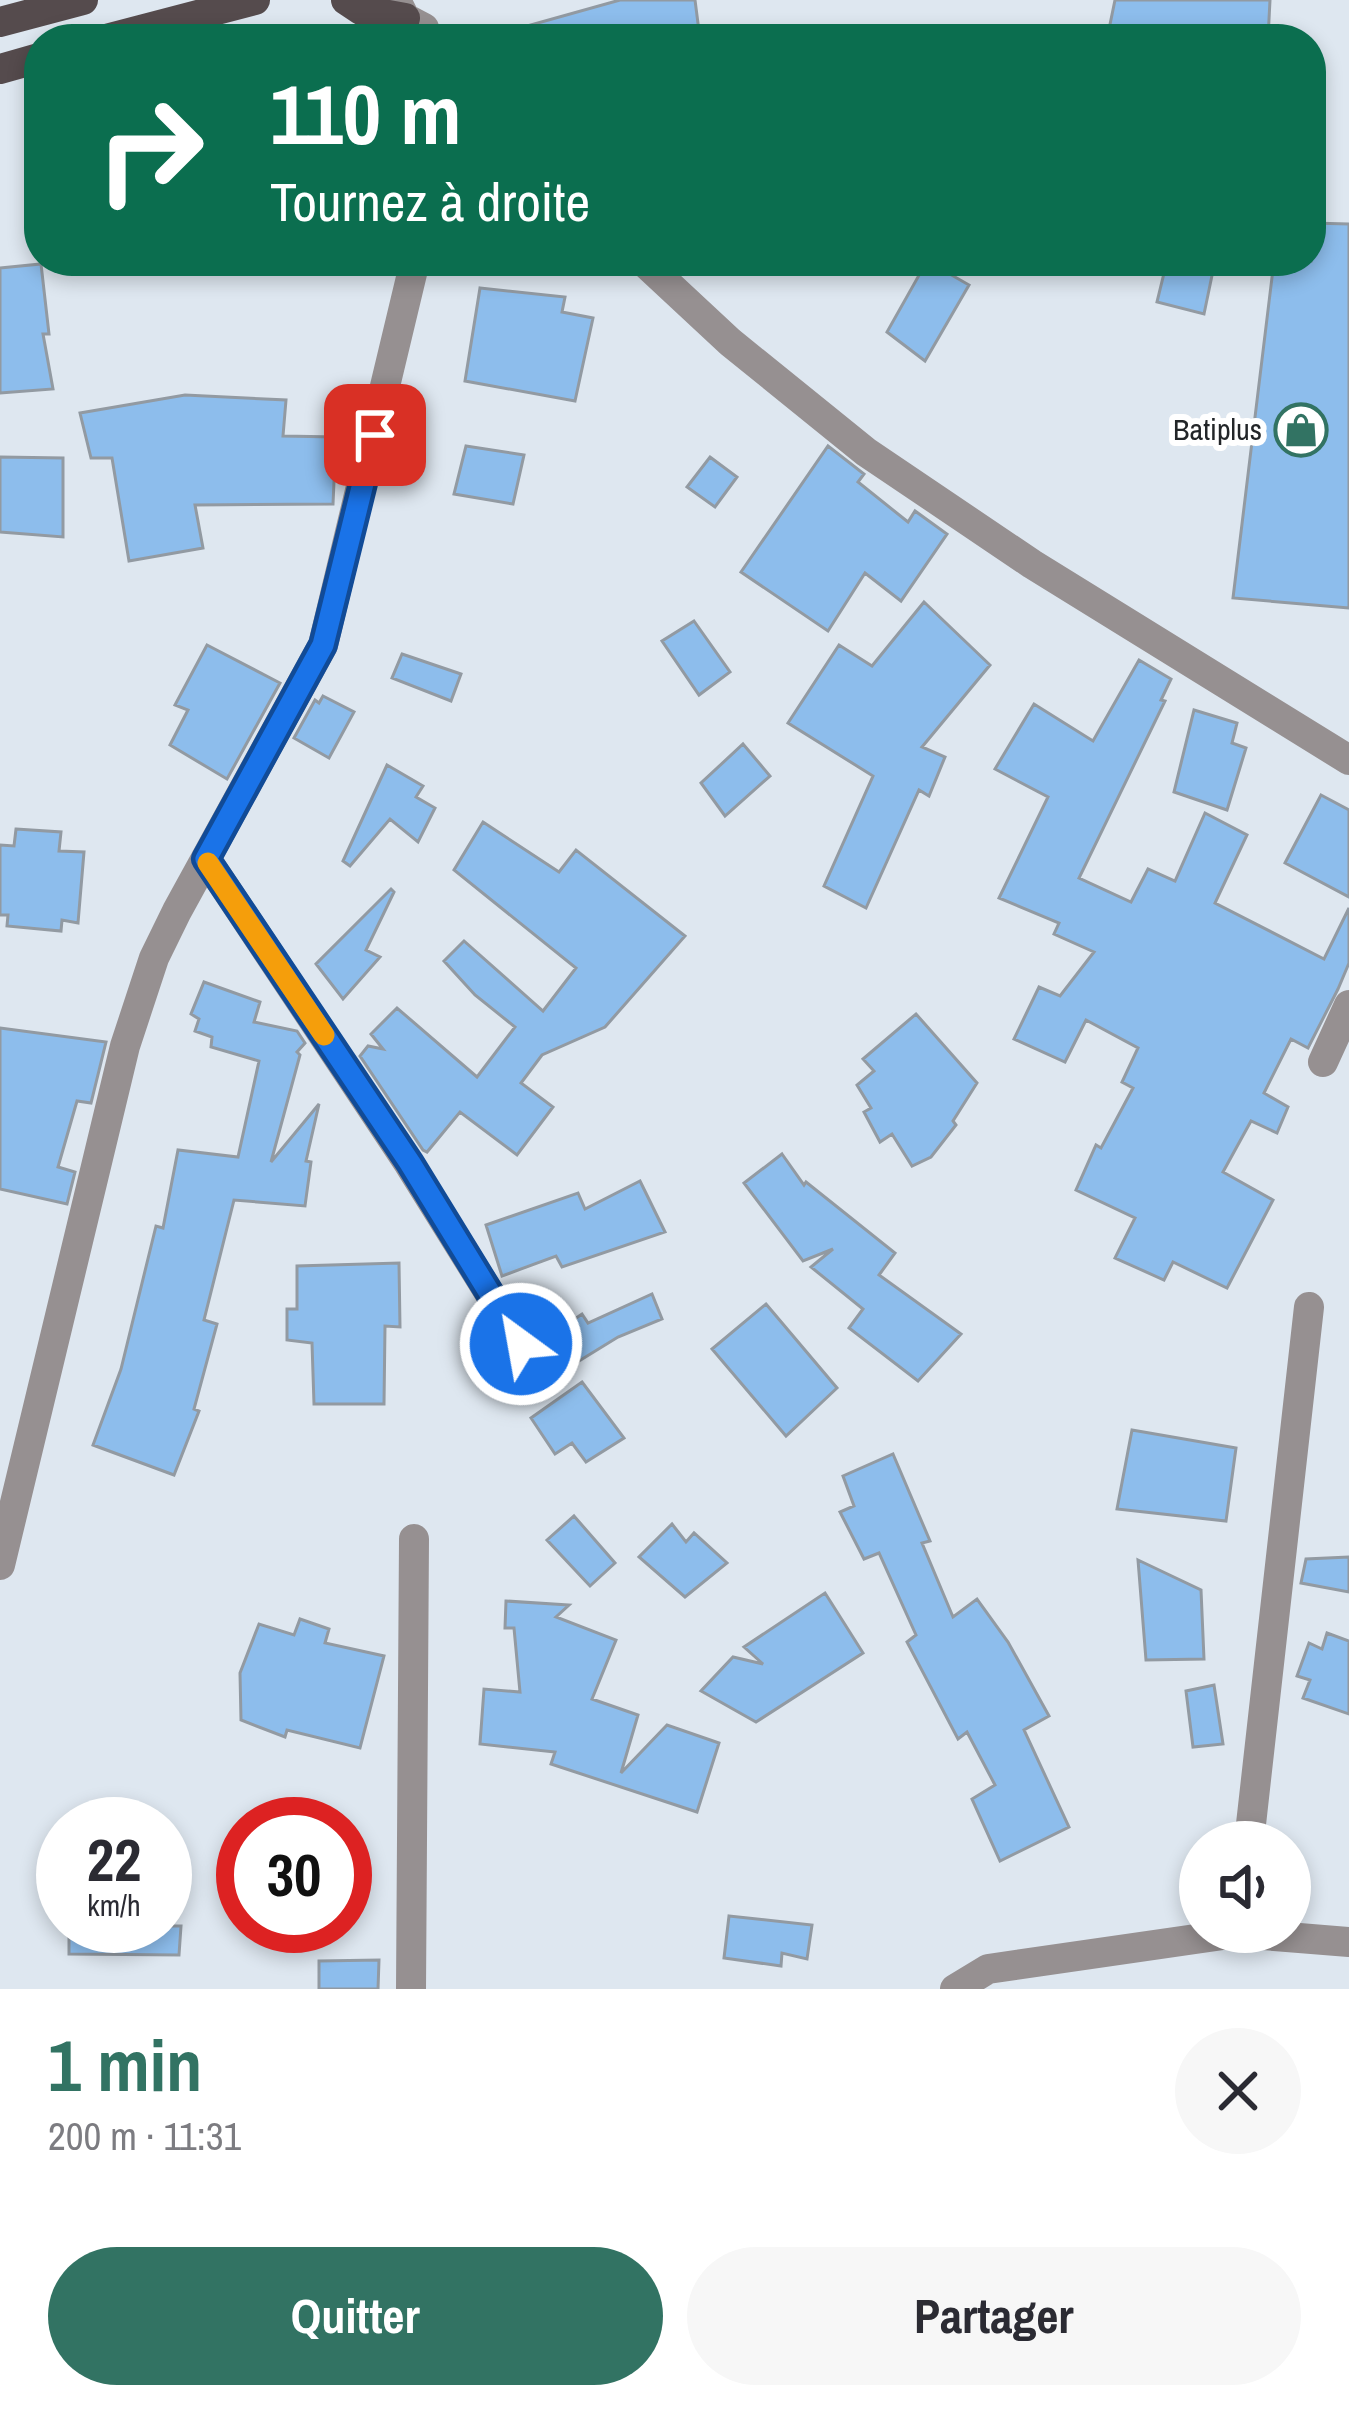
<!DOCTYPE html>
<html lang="fr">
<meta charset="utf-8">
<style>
body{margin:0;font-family:"Archivo Narrow",sans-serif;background:#f7f7f7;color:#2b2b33;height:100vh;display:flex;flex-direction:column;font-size:45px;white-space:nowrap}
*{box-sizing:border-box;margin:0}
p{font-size:39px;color:#7c7c81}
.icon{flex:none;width:66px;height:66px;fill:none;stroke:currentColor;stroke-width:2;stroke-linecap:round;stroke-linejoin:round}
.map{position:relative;height:1989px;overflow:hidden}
.side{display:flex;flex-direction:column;background:#fff;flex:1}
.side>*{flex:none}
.banner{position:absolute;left:24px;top:24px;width:1302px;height:252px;border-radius:48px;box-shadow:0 6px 18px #0003;background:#0b6e4f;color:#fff;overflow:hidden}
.buttons{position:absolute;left:1179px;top:1821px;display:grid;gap:24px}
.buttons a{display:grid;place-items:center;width:132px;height:132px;border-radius:50%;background:#fff;box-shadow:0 6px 18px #0003;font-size:60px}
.speed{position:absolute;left:36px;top:1797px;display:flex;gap:24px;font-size:60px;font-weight:700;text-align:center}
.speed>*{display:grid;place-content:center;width:156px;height:156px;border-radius:50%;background:#fff;box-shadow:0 6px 18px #0003;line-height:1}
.speed small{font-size:30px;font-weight:400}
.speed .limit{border:18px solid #d22;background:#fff;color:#111}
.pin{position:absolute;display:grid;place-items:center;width:102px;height:102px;color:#fff;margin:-51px;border-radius:24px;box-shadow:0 6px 18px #0006}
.me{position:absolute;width:132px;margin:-66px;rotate:328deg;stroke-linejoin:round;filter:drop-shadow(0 0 9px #0008)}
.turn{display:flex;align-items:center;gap:42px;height:252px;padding:0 48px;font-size:54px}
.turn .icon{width:156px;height:156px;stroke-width:2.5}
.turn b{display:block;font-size:84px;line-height:102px}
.round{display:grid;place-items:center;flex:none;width:126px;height:126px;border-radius:63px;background:#f7f7f7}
.headline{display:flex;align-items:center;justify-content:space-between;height:204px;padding:0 48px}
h1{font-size:72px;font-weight:700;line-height:90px;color:#327363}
.cta{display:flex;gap:24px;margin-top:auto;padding:24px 48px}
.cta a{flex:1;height:138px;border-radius:72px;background:#327363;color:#fff;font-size:48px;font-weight:700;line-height:138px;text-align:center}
.cta a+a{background:#f7f7f7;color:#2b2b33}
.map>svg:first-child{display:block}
.building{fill:#8dbdec;stroke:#929aa2;stroke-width:3}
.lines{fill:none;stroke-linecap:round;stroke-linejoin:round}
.minor{stroke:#969091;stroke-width:30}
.major{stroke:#554b4d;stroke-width:30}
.route-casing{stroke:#114b97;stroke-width:30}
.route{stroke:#1a73e8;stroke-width:21}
.slow{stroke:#f59e0b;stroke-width:21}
.labels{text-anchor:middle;stroke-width:12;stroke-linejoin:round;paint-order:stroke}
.poi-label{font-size:30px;fill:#222528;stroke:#fff;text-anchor:end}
</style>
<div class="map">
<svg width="1349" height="1989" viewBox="0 0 1349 1989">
<rect width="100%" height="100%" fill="#dee7f0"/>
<path class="building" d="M620,0h75l4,31 -36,8h-153l-1,-8z
M1115,0h155l-2,39h-161z
M1311,223l38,1v384l-116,-10 41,-337h37z
M927,261l42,24 -44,76 -38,-29z
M1167,261h48l-11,53 -47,-12z
M41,264l8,70h-6l10,55 -53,4v-125z
M480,288l85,9 -3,15 31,6 -18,83 -110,-20z
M185,395l101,5 -3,36 53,1 -3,67 -138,1 8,43 -74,13 -17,-103h-21l-11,-45z
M466,446l58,9 -11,49 -59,-10z
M828,446l36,28 -6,8 50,40 7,-11 32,23 -46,67 -36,-28 -37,58 -87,-59z
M0,457l63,1v79l-63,-5z
M710,457l27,20 -22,30 -28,-20z
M924,602l66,63 -68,82 23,10 -16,39 -10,-6 -53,118 -42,-22 49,-110 -85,-53 51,-78 33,21z
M694,621l36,51 -31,23 -37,-54z
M207,645l73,38 -53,96 -57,-34 18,-35 -13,-5z
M402,654l59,20 -10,27 -59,-23z
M1139,660l32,19 -10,21 4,1 -86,177 52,24 17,-33 27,12 30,-68 42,22 -32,68 109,56 25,-51v55l-11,26 -30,59 -17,-9 -27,54 24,14 -11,26 -26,-12 -28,51 50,28 -46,88 -54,-26 -9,18 -49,-22 20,-40 -59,-28 20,-45 5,3 32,-60 -11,-6 16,-34 -52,-28 -21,42 -51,-23 25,-52 21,9 34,-44 -40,-18 5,-11 -60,-25 49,-101 -53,-28 39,-65 59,37z
M323,696l31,16 -25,46 -35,-20 21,-38 4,3z
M1194,710l43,13 -5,20 14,5 -19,62 -53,-18z
M743,744l27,32 -45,40 -24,-33z
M387,765l36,21 -7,11 19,11 -17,34 -28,-23 -40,47 -7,-5z
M1321,795l28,15v87l-64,-34z
M483,822l76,50 17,-22 109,86 -80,91 -63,28 -21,28 32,24 -36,48 -57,-43 -33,40 -4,-2 -63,-94 8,-10 15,3 -12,-15 26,-26 80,69 38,-50 -40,-32 -31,-34 20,-20 79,70 33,-43 -122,-98z
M16,829l45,3 -2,19 25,1 -6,71 -16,-3 -1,11 -54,-5 1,-11h-8v-70l14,1z
M391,889l3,3 -28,58 14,7 -37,42 -27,-35z
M204,982l56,20 -6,20 43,9 8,12 -8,9 3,3 -29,107 48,-58 -13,57 5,1 -6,44 -71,-6 -30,120 13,4 -23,85 5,2 -25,64 -81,-30 28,-76 35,-143 7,2 15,-78 60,7 21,-96 -48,-14 1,-10 -17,-6 4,-12 -8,-5z
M916,1014l61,69 -24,38 3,4 -25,32 -19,9 -20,-32 -12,8 -16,-30 7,-4 -14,-23 17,-14 -11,-12z
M0,1028l106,14 -15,61 -14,-2 -19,66 17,5 -8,32 -67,-15z
M782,1154l22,31 2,-3 89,71 -16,22 82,59 -43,47 -69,-53 14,-19 -52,-42 22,-18 -30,12 -59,-78z
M640,1181l25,51 -103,35 -6,-11 -54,20 -16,-51 92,-32 7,16z
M399,1263l1,64 -15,-1 -1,78h-70l-2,-61 -25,-3v-31h10v-43z
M652,1294l10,25 -44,18 -52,32 -21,-30 37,-25 6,9z
M766,1304l71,84 -51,48 -74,-87z
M582,1382l42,56 -38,24 -14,-19 -17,11 -24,-36z
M1132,1430l104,18 -10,73 -109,-12z
M893,1454l37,87 -8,2 31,74 24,-18 31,43 41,74 -25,14 45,97 -69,34 -28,-62 23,-14 -28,-53 -9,7 -51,-97 9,-7 -37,-82 -15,6 -24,-47 14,-6 -11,-30z
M574,1516l41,47 -25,23 -43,-46z
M672,1524l14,18 8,-9 33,30 -42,34 -46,-40z
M1349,1557v35l-48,-9 5,-24z
M1138,1560l63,30 3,69 -58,1z
M825,1593l38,60 -107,69 -55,-31 32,-34 30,7 -19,-17z
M506,1601l63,4 -13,12 60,23 -24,59 46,16 -17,58 46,-48 52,18 -22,69 -146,-48 4,-12 -75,-8 4,-55 36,3 -6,-64h-9z
M300,1619l29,10 -4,14 59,13 -24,92 -73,-18 -2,7 -44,-17 -1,-47 19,-49 35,11z
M1327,1633l22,8v73l-46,-16 7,-18 -13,-4 12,-33 13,6z
M1214,1685l9,59 -30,3 -7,-56z
M729,1916l83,9 -5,34 -25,-6 -1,13 -57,-8z
M69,1926h112l-2,29 -110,-1z
M379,1960l-1,29h-59v-28z"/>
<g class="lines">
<path class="minor" d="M396,0l9,18 19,10
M643,261l87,81 136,110 166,112 317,196
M206,859l203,305 112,180
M1323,1062l26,-57
M0,1565l125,-519 29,-88 23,-47 146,-266 92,-384
M1249,1842l60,-535
M411,1989l3,-450
M955,1989l33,-20 249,-36 112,9"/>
<path class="major" d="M346,0l15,10 44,8
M0,22l83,-22
M106,39l149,-39
M0,69l39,-11"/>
</g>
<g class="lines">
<g class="route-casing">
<path id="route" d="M375,435l-52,210 -117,214 204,304 111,181"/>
</g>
<use href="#route" class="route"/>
<path class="slow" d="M208,863l116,172"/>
</g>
<defs>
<g id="shop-ring" transform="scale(2.7)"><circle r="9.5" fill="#fff" stroke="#327363" stroke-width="1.5"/><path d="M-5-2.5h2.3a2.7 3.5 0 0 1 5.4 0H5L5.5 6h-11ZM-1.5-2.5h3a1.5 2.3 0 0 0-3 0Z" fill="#327363"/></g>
</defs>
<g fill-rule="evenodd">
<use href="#shop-ring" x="1301" y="430"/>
</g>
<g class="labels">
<g class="poi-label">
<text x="1262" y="440">Batiplus</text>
</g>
</g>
</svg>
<div class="buttons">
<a><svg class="icon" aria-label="sound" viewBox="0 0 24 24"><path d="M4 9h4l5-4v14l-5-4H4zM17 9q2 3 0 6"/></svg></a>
</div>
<div class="speed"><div>22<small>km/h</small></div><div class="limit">30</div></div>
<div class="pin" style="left:375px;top:435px;background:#d93025"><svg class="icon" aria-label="arrive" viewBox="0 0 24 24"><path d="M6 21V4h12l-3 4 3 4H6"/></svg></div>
<svg class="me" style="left:521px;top:1344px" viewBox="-20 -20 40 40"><circle r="17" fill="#1a73e8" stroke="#fff" stroke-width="3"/><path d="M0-11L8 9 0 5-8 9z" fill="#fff"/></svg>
<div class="banner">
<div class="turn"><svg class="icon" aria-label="right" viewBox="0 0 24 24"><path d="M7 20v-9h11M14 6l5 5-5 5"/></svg><div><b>110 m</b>Tournez à droite</div></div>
</div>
</div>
<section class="side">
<div class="headline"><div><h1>1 min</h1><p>200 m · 11:31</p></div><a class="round"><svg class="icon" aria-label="close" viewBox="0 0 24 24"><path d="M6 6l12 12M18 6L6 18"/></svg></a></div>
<div class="cta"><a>Quitter</a><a>Partager</a></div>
</section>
